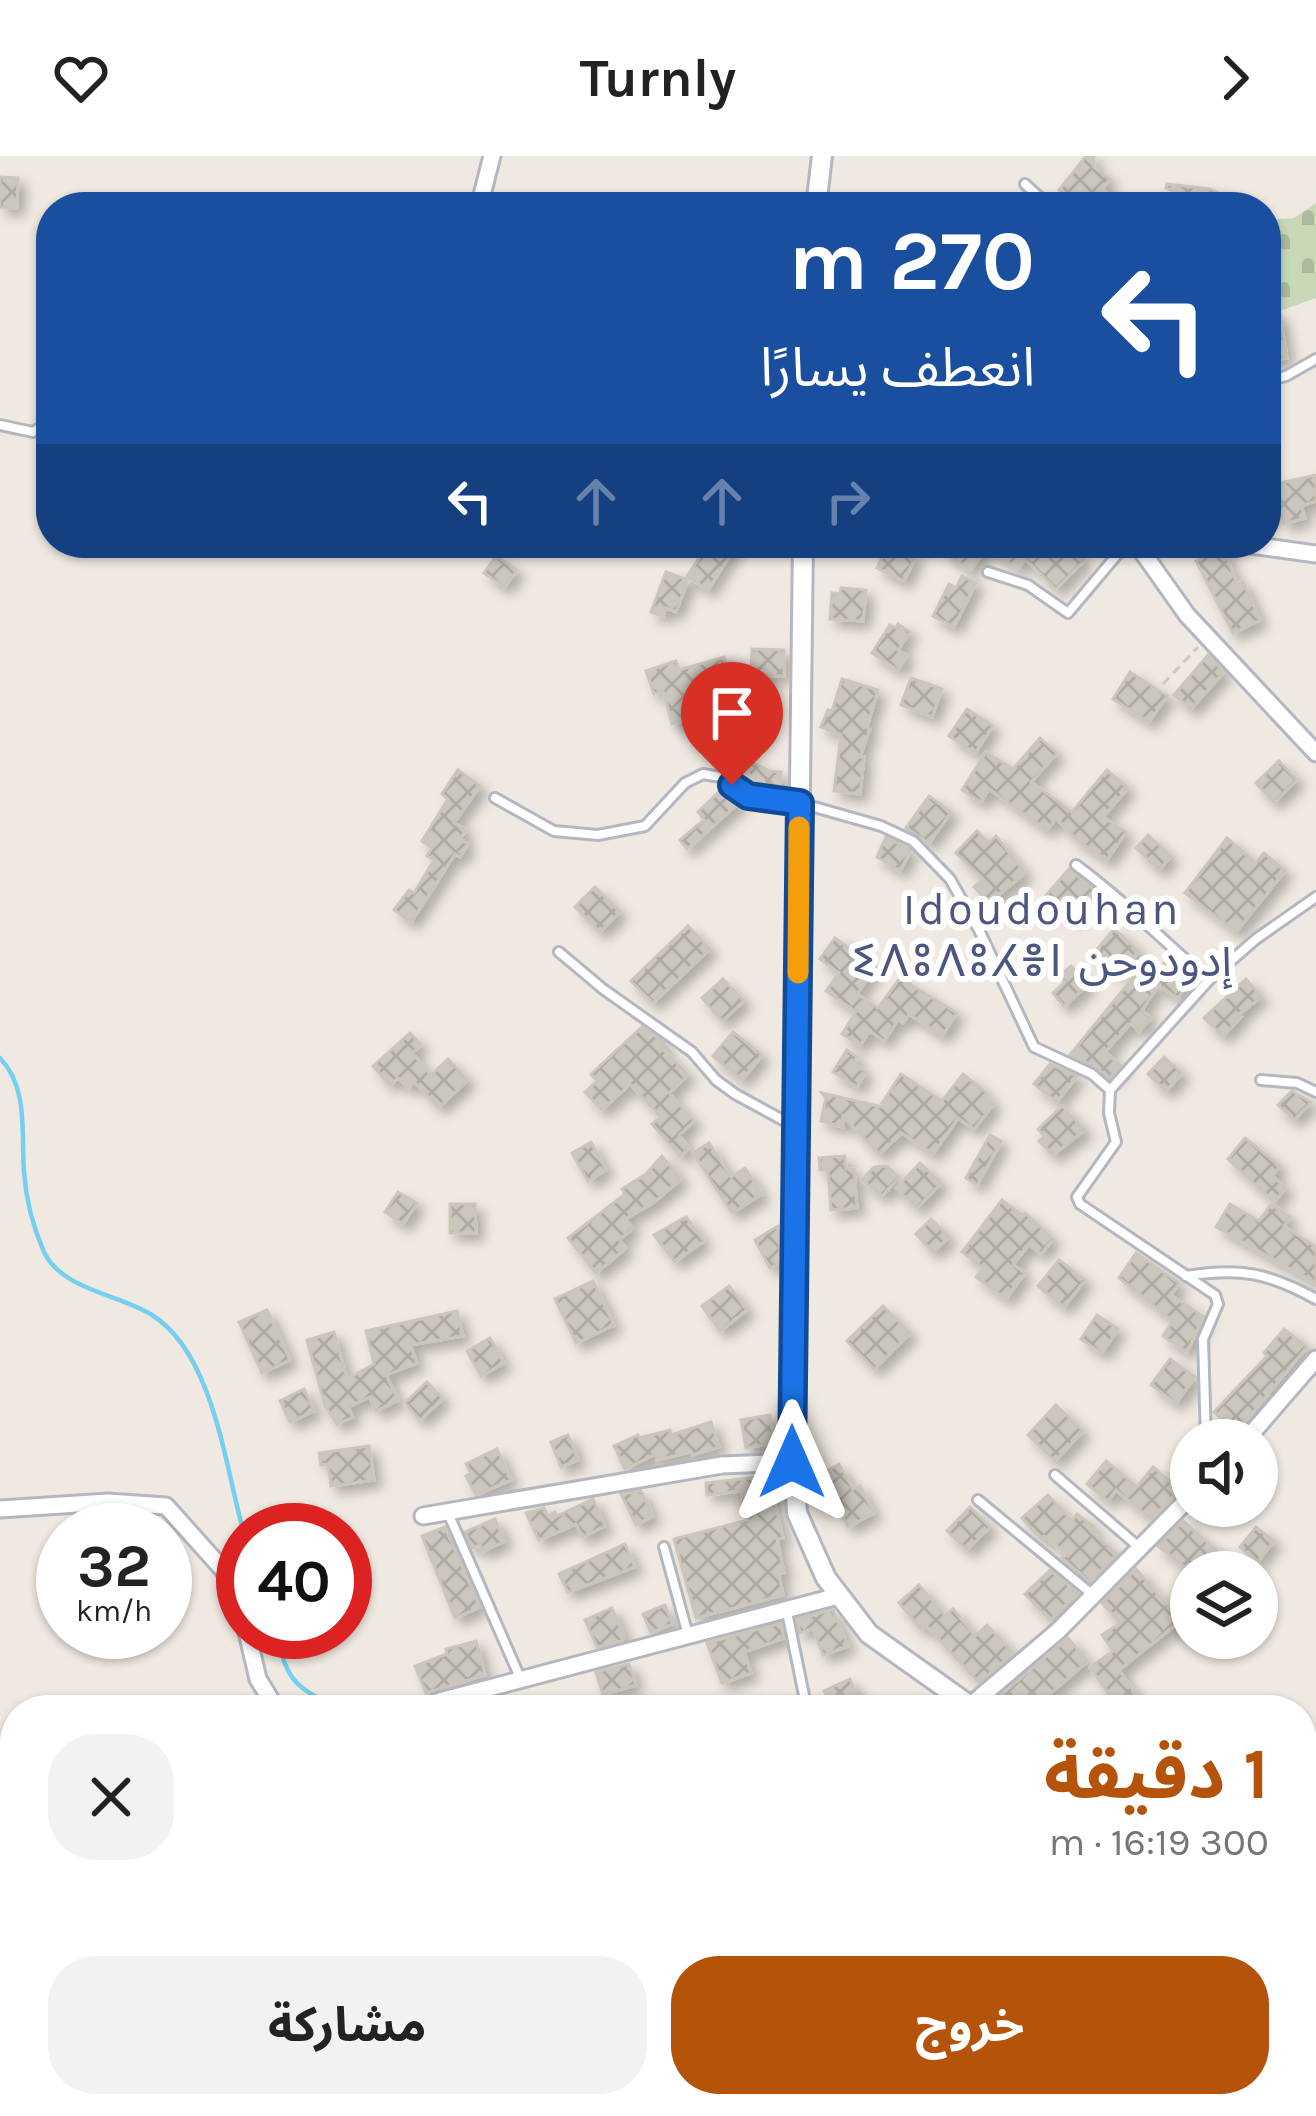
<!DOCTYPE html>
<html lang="ar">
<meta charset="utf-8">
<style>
body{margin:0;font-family:Karla,"Noto Sans Arabic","Noto Sans Tifinagh",sans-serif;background:#f2f2f2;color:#222;direction:rtl;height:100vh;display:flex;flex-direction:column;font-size:45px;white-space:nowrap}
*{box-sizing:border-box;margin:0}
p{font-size:39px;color:#767676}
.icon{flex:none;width:66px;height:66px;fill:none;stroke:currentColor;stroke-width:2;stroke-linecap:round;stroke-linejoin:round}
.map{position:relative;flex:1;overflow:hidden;direction:ltr}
.sheet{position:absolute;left:0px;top:1539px;width:1317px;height:423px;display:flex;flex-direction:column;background:#fff;border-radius:48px 48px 0 0;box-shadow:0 3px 9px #0004;direction:rtl}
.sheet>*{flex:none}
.hud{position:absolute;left:36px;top:36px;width:1245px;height:366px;border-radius:48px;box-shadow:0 3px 9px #0004;direction:rtl;background:#1a4fa0;color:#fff;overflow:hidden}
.fabs{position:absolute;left:1170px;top:1263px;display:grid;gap:24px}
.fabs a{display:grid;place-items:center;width:108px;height:108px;border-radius:50%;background:#fff;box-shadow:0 3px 9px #0004;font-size:60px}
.speed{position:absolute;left:36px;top:1347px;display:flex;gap:24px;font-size:60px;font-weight:700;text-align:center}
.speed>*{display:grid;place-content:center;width:156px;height:156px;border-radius:50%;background:#fff;box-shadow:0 3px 9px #0004;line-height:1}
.speed small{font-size:30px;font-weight:400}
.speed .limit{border:18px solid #d22;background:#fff;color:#111}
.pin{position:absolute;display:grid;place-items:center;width:102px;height:102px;color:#fff;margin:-123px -51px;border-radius:50% 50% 50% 0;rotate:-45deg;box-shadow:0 0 12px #0007}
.pin .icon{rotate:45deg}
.me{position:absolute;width:132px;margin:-66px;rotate:0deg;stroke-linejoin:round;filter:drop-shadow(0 0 9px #0008)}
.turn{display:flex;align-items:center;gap:42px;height:252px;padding:0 48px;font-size:54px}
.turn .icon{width:156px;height:156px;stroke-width:2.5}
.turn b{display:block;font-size:84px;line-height:102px}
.lanes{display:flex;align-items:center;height:114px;padding:0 48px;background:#0003;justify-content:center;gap:60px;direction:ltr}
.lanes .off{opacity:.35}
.round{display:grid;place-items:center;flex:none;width:126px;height:126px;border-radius:48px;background:#f2f2f2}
.summary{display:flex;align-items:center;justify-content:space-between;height:204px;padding:0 48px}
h1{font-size:72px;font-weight:700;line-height:90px;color:#b45309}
.button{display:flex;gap:24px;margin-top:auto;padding:24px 48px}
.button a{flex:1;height:138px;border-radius:48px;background:#b45309;color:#fff;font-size:48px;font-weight:700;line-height:138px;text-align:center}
.button a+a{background:#f2f2f2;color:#222}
header{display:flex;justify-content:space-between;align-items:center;height:156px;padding:0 48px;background:#fff;font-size:54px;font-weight:700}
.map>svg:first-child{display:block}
.cemetery{fill:url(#cemetery-stones)}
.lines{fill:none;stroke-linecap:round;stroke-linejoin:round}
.stream{stroke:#75cff0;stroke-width:4.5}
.building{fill:url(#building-cross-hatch);stroke:#cbc5ba;stroke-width:3;filter:url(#shadow)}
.service-casing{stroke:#b4b7c1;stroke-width:14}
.minor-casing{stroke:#b4b7c1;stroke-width:21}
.tertiary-casing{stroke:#b4b7c1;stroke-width:24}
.path{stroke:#c9c9c9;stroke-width:3;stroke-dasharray:9 6;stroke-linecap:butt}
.service{stroke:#fff;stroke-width:8}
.minor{stroke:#fff;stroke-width:15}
.tertiary{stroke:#fff;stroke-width:18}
.route-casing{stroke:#114b97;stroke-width:30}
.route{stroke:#1a73e8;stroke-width:21}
.slow{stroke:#f59e0b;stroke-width:21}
.labels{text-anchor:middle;stroke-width:12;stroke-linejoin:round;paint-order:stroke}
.quarter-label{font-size:45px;letter-spacing:3px;fill:#4d5680;stroke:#fff}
</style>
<header><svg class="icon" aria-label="forward" viewBox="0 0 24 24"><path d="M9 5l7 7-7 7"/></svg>Turnly<svg class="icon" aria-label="heart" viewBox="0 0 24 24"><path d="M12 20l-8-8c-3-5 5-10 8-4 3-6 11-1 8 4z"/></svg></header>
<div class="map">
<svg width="1316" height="1960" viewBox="0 0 1316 1960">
<defs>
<pattern id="cemetery-stones" width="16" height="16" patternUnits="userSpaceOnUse" patternTransform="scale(3)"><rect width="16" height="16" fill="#c8d9b8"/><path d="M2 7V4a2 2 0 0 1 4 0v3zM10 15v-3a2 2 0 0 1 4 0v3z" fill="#acbb9e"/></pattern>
<pattern id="building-cross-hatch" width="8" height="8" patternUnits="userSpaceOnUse" patternTransform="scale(3)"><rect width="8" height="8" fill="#cbc7bf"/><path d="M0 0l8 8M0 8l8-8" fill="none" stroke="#afaba4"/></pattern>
<filter id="shadow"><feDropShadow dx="7" dy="7" stdDeviation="6" flood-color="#0004"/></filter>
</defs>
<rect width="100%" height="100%" fill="#efe9e1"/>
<path class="cemetery" d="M1316,47v95l-50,18v-96l28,-2z"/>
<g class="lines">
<path class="stream" d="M0,902c29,30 21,77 24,114 2,28 9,55 20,80 18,38 75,42 108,63 61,38 73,150 91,215
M278,1476c5,51 24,60 68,78
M1302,1891l14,1
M791,1960l54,-13"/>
</g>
<path class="building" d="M1086,0h8v11l16,12 -8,10 24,18h-46l-21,-17z
M0,21l18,1 -1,30 -17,-1z
M1167,28l43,5 38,18h-42l-40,-19z
M1280,158l7,44 -21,3v-45z
M1316,319v26l-15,5 4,12 -21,6 -3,-12 -15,3v-29z
M709,387h16l9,6 -26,41 -21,-14z
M889,387l27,13 -12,25 -27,-13z
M951,387h117l17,17 -29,29 -31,-30 -7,10 -32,-21 -15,22 -27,-17z
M1223,392l14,36 6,-2 17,38 -27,13 -37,-72z
M496,400l21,14 -12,17 -21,-14z
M666,416l22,8 -12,32 -10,-4 -3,8 -12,-4z
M962,420l14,7 -22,44 -21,-11 16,-32 7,4z
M841,432l25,2 -3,31 -33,-2 2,-26 8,1z
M898,468l12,8 -12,18 9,6 -9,14 -26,-17 18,-28 6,3z
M752,493l32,1v26l-33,-1z
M1208,499l16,17 -33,37 -17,-14z
M724,501l16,56 -6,22 -16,-3 5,-22 -51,14 -9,-33 -9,3 -8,-23 30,-10 3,9z
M1130,516l37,24 -18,26 -36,-23z
M911,522l31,11 -10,28 -31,-12z
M842,523l36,11 -11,37 3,2 -10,28h4l-4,37 -26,-3 7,-56 -20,-8 7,-17 4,1z
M967,553l26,17 -18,27 -26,-17z
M1040,582l17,15 -26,29 41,30 35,-42 21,18 -25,29 23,15 -19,28 -29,-19 -22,-23 -9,12 -58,-41 -8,13 -19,-12 24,-38 27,17z
M744,602l26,13 11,1 -1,20 -15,-2v-7l-27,-14z
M1279,605l18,19 -23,22 -18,-19z
M458,614l22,16 -26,37 12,7 -6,9 8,5 -8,13 -5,-3 -44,68 -17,-12 15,-20 5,3 20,-33 -7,-4 5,-8 -10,-7 26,-42 -6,-5z
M723,632l18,13 -54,48 -7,-9 24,-20 -6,-8z
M929,640l22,16 -22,31 -23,-15z
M977,675l12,12 7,-7 29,37 -36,30 -15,-16 9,-8 -27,-26z
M1148,679l23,21 -12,14 -23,-22z
M886,681l25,13 -11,21 -23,-14z
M1227,682l29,25 8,-10 21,18 -49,61 -51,-39z
M1069,713l26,21 -24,27 -12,-10 -4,4 -13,-11z
M595,731l25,25 -20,20 -25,-25z
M688,770l22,23 -57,54 -22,-22z
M1114,773l25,22 -21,23 -24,-21z
M835,782l41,29 -19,27 21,14 22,-30 57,35 -15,23 -33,-22 -6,9 -5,-3 -14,21 -14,-10 -10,14 -18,-11 14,-22 -30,-21 13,-18 -19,-14z
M1165,806l26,17 -13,19 -26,-17z
M1071,810l17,19 -24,21 -11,-13 12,-11 -6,-6z
M1135,819l21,14 -14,21 9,8 -12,13 -8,-8 -26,29 16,14 -12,12 -13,-11 -26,-12z
M723,823l21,22 -22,20 -20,-23z
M1246,823l15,18 -23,18 3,2 -18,19 -19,-18z
M642,871l23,16 -4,4 27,28 -19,18 25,28 -15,14 10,13 -9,8 -28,-32 9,-7 -31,-33 -28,26 -17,-18 12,-11 -6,-7z
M733,876l29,23 -20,25 -29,-24z
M410,877l11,12 -9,8 19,22 17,-16 20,21 -29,27 -25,-25 -6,6 -10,-10 -8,7 -17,-19z
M847,894l10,7 -4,7 13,8 -9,15 -24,-15z
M1164,901l18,16 -16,18 -18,-17z
M1050,908l27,12 -20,26 -23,-18z
M901,918l41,27 21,-27 24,19 -3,3 10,8 -20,25 -16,-11 -25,36 -31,-21 -23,21 -36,-38v11l-22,-6 5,-23 -4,-5 69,16 -9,-6z
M1292,935l19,11 -17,18 -16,-15z
M1062,950l23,24 -32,25 -14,-14 5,-5 -6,-7z
M990,979l11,6 -24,44 -11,-7z
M1245,982l35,28 -8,10 14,12 -12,14 -46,-43z
M591,986l15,28 -18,11 -16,-28z
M709,987l22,34 14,-9 17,26 -30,19 -39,-60z
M662,1000l19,23 -28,24 -28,16 8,9 -14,12 7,8 -30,25 -28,-35 57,-44 -3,-5 24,-15z
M845,1000l1,13h8l3,39 -26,2 -3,-40h-8l-1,-12z
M920,1007l21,20 -24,25 -21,-20z
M887,1010l12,11 -17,19 -20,-16 12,-13z
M398,1036l19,11 -14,21 -18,-12z
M1002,1044l21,16 2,-3 28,26 -12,15 -12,-10 -16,21 12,8 -19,26 -30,-22 7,-9 -21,-16z
M450,1048h25l1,29h-26z
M1230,1048l29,17 12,-17 19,13 -6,9 32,21v36l-100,-56z
M686,1061l18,24 -29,21 -21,-27z
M931,1063l18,18 -16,15 -17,-18z
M778,1070l3,36 -11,6 -15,-28z
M1136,1097l43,30 -8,12 33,22 -17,35 -24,-16 10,-15 -54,-43z
M1059,1104l26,20 -21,27 -26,-21z
M593,1125l21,44 -38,18 -21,-44z
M729,1130l18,24 -27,21 -18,-25z
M883,1150l27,27 -36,36 -27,-28z
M267,1154l23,50 -28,13 -23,-51z
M457,1155l6,25 -53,9 7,18 -31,12 12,25 -22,11 -6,-14 -22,10 5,10 -16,7 -12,-18 -18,-66 27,-8 13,47 27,-15 -8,-33z
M1097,1159l21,14 -16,24 -21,-14z
M1284,1173l23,18 -71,86 -22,-21 53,-56 -3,-3z
M490,1182l14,25 -23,13 -14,-25z
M1170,1203l25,18 -19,26 -25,-18z
M427,1226l16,17 -23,21 -15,-17z
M304,1233l10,22 -24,11 -10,-21z
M1056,1249l27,26 -28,30 -27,-26z
M770,1259l4,28 -28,5 -5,-28z
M711,1266l8,25 -27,8 -1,-3 -34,8 -1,-6 -31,15 -11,-23 24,-11 1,3 31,-8 1,5z
M568,1279l10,25 -17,7 -10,-25z
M369,1290l5,34 -43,6 -3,-22 -7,1 -2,-12z
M497,1293l14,31 -35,15 -10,-19 5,-3 -5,-9z
M1106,1305l31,26 16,-20 27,23 -29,29 -35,-29 -8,11 -21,-17z
M839,1308l14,25 7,-3 14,27 -26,14 -28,-52z
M775,1319l4,18 -6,2 10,43 -6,1 7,34 -5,1 4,21 -87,23 -22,-79 74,-19 -7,-29 -34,4 -1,-12z
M641,1335l12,25 -17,9 -15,-31z
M1048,1339l24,26 5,-7 17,13 -3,4 26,23 -27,28 -28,-24 5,-4 -23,-18 -3,3 -19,-21z
M593,1343l12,27 -23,11 -6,-13 -37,16 -13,-27 18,-5 4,8 7,-4 2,4z
M970,1351l20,20 -23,23 -20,-19z
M495,1363l10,22 -22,10 -3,-6 -8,3 -7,-16z
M1183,1365l40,35 -6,9 10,7h-36l-33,-26z
M445,1371l35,80 -25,11 -33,-82z
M1256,1371l18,14 -17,21 -17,-15z
M625,1388l10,23 -67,25 -9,-18z
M1136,1413l44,51 11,-15v32l-15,-11 3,-4 -60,48 28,40h-27l-30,-43 23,-16 -11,-16 18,-12 -18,-20z
M1050,1414l28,23 -28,27 -25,-26z
M919,1429l26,31 8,-7 22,27 12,-11 26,28 -34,30 -53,-58 -5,4 -22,-26z
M665,1449l7,19 -21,9 -8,-19z
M612,1452l12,28 -2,5 -25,6 -12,-27z
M833,1454l15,36 -25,9 -10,-27 -13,5 -3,-14z
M781,1467l3,15 -40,14 7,21 -29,10 -15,-40z
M1068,1482l20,23 -57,49h-23l-11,-12z
M476,1485l9,34 -59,18 -11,-27 32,-12 -1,-5z
M629,1508l7,21 -33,10 -7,-23z
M850,1523l9,21 -11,5 2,5h-18l-8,-19z
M15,1584v36l-15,13v-38z"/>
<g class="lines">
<g class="service-casing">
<path id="service" d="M1025,28l25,23
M1266,225l20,-5 30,-17
M0,269l33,7 18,-11
M988,416l40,13 40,28 59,-70
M495,642l59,33 44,4 47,-9 40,-43 18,-9 18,3 27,19 52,7 81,23 32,15 37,38 29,51 55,117 58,27 18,16
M1076,709c48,35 88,77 133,115
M559,796l44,37 89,63 24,28 19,14 57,31
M1261,924l36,3 19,9
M1186,1120c53,-9 83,-3 130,23
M1206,1284l-3,-101 15,-35 -3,-9 -135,-91 -3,-7 39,-55 -7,-29 1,-23 99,-110 47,-41 60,-42
M1055,1319l85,73
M978,1344l115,95
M448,1357l73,167
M664,1391l24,88
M787,1456l20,98"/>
</g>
<g class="minor-casing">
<path id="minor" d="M479,51l13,-51
M1136,387l51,72 129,138
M1236,387l80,11
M1246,1284l70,-81
M0,1353l108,-7 58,4 69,77 8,32
M423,1360l299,-51 70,-3
M247,1476l11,47 19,31
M436,1546l402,-106
M965,1554l94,-80 132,-134
M384,1960l30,-13"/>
</g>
<g class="tertiary-casing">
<path id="tertiary" d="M816,51l6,-51
M803,387l-11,886 5,84 29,65 43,56 107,76
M1116,1947l2,13"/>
</g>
<path class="path" d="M1163,528l35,-37"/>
<use href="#service" class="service"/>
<use href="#minor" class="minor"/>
<use href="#tertiary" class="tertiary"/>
</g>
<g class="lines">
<g class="route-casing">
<path id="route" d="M732,629l16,11 52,7 -8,659"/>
</g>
<use href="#route" class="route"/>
<path class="slow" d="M798,817l1,-146"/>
</g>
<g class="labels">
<g class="quarter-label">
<text x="1042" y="768">Idoudouhan<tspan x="1042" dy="52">ⵉⴷⵓⴷⵓⵃⴻⵏ إدودوحن</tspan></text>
</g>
</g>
</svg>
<div class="fabs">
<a><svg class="icon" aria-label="sound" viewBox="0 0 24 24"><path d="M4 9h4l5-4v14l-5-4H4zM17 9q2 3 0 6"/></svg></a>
<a><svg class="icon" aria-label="layers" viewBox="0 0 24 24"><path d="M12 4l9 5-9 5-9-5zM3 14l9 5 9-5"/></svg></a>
</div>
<div class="speed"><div>32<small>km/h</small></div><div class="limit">40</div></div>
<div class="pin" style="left:732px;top:629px;background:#d93025"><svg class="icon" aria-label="arrive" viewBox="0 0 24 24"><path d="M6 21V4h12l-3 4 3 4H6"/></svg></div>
<svg class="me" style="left:792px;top:1306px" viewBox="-20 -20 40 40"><path d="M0-17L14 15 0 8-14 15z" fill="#1a73e8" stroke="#fff" stroke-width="4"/></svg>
<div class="hud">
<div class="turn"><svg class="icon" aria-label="left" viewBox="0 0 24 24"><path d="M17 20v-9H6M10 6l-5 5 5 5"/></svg><div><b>270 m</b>انعطف يسارًا</div></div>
<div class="lanes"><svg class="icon" aria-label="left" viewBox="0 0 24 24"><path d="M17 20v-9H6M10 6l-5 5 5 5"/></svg><svg class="icon off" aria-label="ahead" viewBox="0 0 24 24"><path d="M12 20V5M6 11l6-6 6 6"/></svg><svg class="icon off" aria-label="ahead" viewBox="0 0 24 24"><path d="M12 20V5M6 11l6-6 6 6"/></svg><svg class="icon off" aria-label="right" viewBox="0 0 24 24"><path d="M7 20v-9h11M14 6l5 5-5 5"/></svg></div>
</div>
<section class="sheet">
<div class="summary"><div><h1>1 دقيقة</h1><p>300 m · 16:19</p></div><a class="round"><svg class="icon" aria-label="close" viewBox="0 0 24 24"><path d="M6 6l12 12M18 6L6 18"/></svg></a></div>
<div class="button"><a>خروج</a><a>مشاركة</a></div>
</section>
</div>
